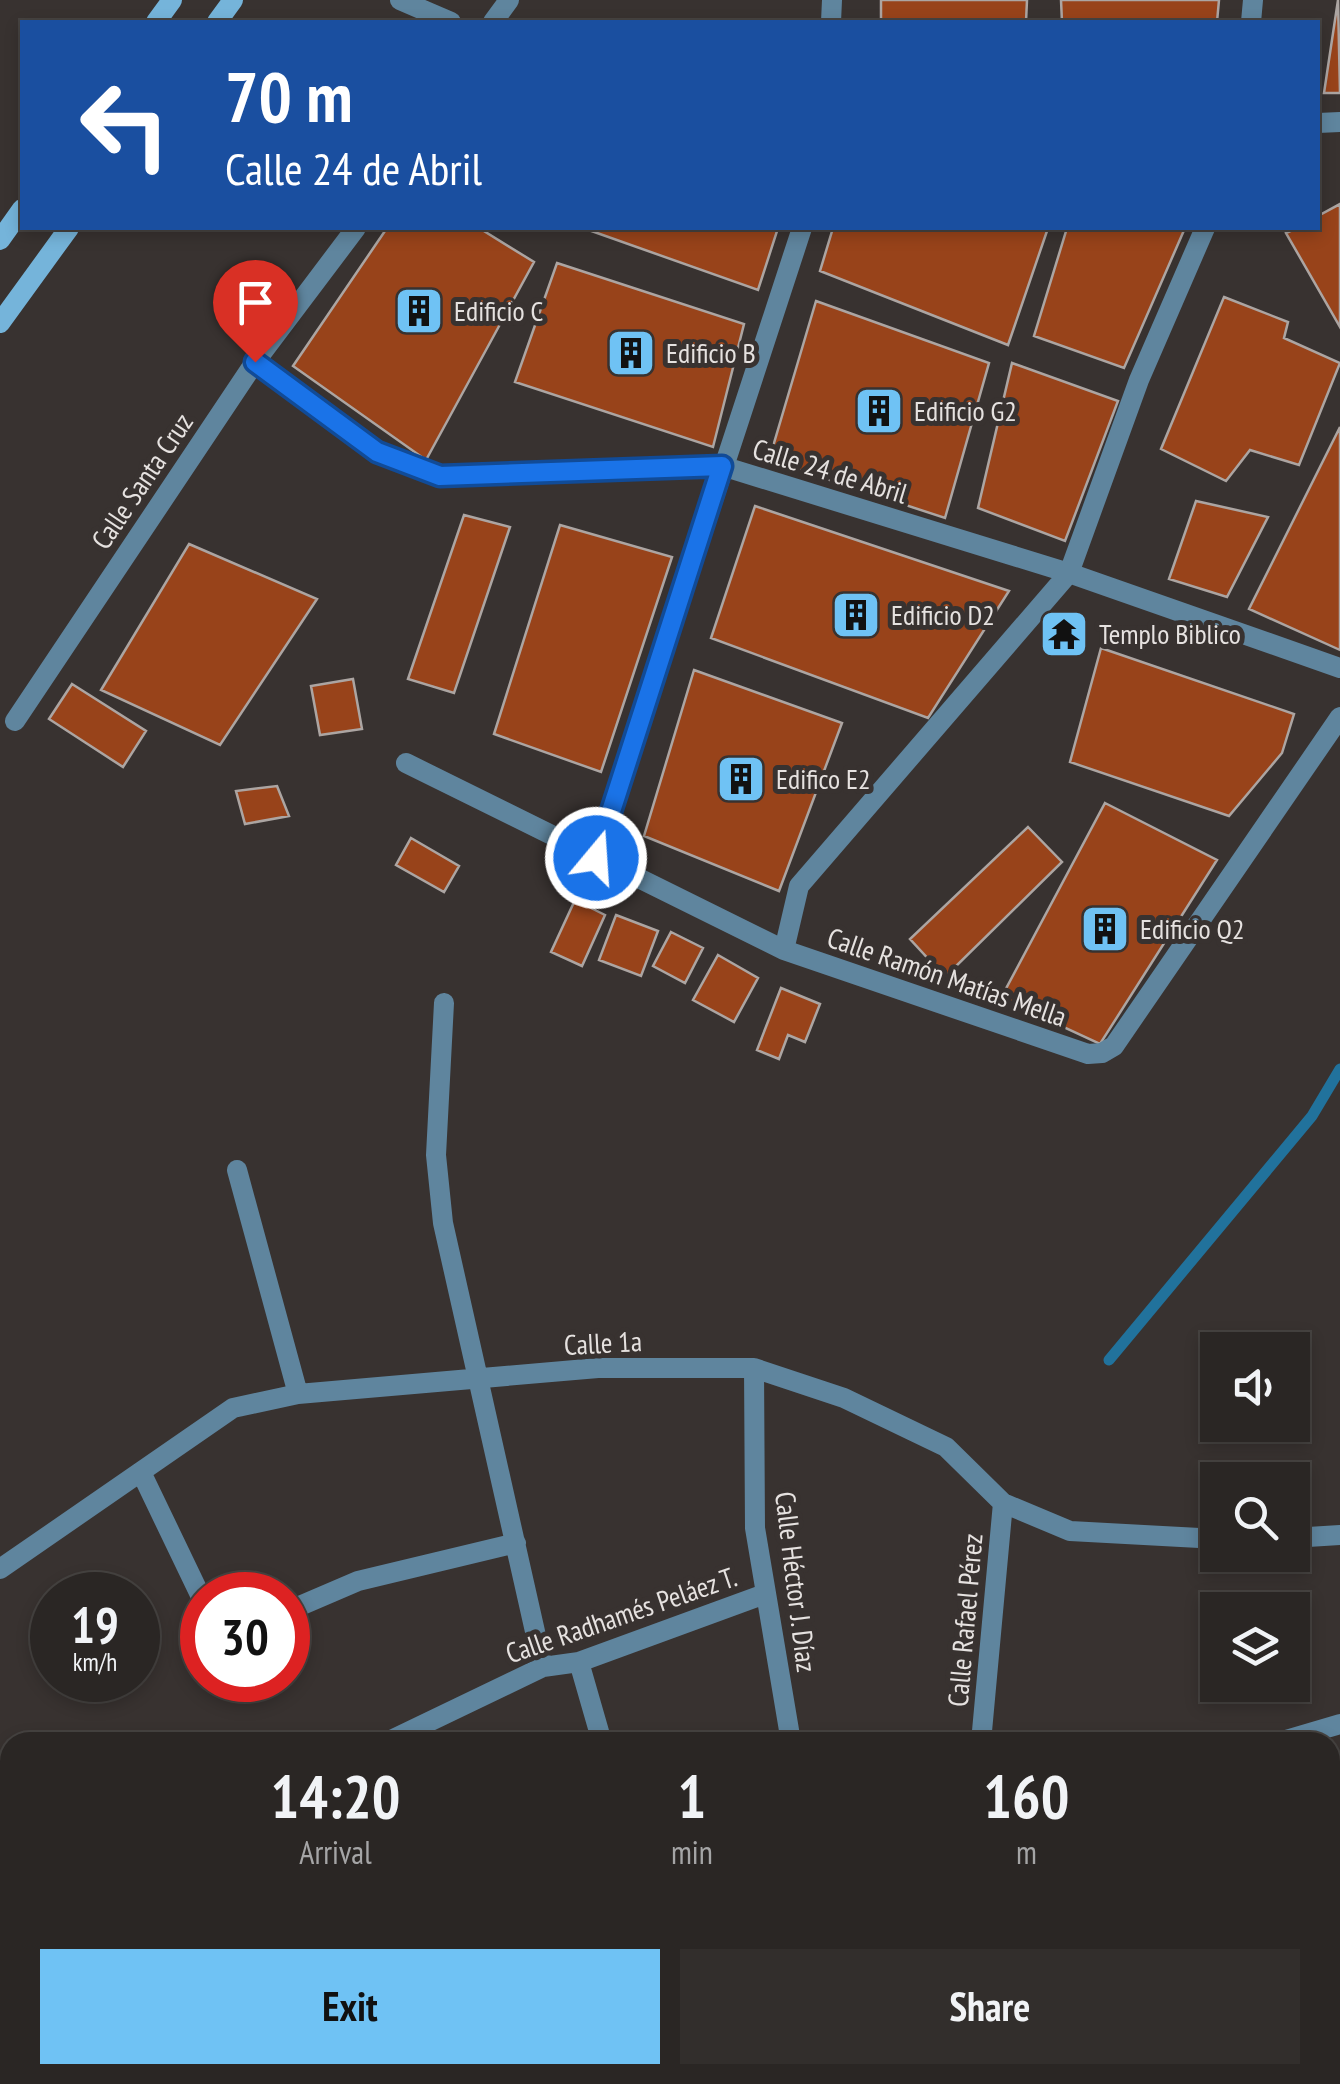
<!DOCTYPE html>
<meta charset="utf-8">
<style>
body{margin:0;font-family:"PT Sans Narrow",sans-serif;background:#322e2c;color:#f1f3f6;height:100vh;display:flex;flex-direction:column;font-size:38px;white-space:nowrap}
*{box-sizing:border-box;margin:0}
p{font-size:32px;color:#a5a5a6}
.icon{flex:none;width:55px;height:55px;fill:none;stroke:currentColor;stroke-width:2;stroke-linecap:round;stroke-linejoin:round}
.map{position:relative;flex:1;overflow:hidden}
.drawer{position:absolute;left:0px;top:1732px;width:1340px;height:352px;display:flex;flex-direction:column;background:#2a2624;border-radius:30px 30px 0 0;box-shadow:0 5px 15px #0003,0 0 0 2px #464341}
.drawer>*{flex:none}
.banner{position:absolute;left:20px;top:20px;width:1300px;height:210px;border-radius:0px;box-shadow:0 5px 15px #0003,0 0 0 2px #464341;background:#1a4fa0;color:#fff;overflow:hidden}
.controls{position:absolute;left:1200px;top:1332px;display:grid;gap:20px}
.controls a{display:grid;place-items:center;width:110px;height:110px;border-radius:0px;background:#2a2624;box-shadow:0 5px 15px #0003,0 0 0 2px #464341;font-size:50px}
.speed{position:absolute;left:30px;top:1572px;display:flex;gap:20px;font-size:50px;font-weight:700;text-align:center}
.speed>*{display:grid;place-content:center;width:130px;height:130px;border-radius:50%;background:#2a2624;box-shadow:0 5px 15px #0003,0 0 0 2px #464341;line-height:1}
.speed small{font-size:25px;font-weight:400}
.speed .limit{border:15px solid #d22;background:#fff;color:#111}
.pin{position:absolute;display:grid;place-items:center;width:85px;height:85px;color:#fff;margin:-102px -42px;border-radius:50% 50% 50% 0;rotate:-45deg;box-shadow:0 0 10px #0007}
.pin .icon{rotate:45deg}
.me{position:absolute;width:110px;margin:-55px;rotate:18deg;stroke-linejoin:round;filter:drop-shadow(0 0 8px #0008)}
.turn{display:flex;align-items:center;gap:35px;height:210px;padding:0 40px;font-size:45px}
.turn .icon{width:130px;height:130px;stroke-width:2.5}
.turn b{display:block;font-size:70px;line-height:85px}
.eta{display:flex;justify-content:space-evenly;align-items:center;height:170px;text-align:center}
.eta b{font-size:60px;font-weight:700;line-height:70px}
.action{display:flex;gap:20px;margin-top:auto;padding:20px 40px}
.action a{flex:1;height:115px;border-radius:0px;background:#6fc2f4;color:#111;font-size:40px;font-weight:700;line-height:115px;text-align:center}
.action a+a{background:#322e2c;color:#f1f3f6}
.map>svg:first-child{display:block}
.green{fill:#7c3c20}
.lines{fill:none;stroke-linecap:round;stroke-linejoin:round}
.stream{stroke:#21729c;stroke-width:11}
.building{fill:#98431a;stroke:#aca5a2;stroke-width:2.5}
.minor{stroke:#5f859e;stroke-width:20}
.secondary{stroke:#75b4da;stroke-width:20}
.route-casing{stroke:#114b97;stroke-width:25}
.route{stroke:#1a73e8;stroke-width:18}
.labels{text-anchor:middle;stroke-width:10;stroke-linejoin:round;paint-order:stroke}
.poi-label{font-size:28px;fill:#e6e2e0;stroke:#383230;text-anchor:start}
.street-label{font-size:28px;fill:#e6e2e0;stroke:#383230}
</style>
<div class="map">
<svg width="1340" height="2084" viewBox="0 0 1340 2084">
<rect width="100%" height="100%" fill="#383230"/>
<path class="green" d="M373,2075h79l3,9h-78z"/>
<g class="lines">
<path class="stream" d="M1109,1360l203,-244 28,-47"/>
</g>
<path class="building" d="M881,0h146l-1,22h-145z
M1061,0h158l-2,22h-155z
M1338,0l2,93h-16z
M1340,204v123l-54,-94 11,-5h21v-12z
M387,228h92l55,34 -108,198 -133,-94z
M583,228h195l-20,62z
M833,228h203l11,3 -39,114 -188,-74z
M1067,228h118l-61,140 -90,-32z
M557,263l187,61 -31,123 -198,-65z
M1224,297l64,25 -4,16 56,25 -41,102 -49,-15 -24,31 -65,-32z
M816,301l173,62 -44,155 -176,-58z
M1012,363l106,38 -53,140 -87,-33z
M1340,427v223l-91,-41z
M1196,501l72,16 -41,80 -58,-18z
M755,506l254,85 -81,127 -217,-80z
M464,515l46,12 -56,166 -46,-14z
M560,525l112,32 -71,215 -107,-38z
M189,544l128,55 -97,146 -119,-55z
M1101,648l193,66 -12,39 -53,63 -159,-54z
M694,670l148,53 -63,168 -135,-55z
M353,679l9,50 -42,6 -9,-49z
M72,684l74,47 -23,36 -74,-48z
M277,786l12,30 -44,8 -9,-33z
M1105,803l112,57 -117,184 -99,-46z
M1028,827l34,35 -117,115 -35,-38z
M411,838l48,28 -15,26 -48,-27z
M575,900l30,15 -23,51 -31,-14z
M616,915l42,16 -17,45 -42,-16z
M671,932l32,16 -18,35 -32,-17z
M718,955l40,23 -24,44 -41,-22z
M781,988l39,16 -15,38 -17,-7 -9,24 -22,-9z"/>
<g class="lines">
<path class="minor" d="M400,0l51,22
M493,22l16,-22
M831,22l1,-22
M1251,22l2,-22
M1318,123l22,-1
M255,362l122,90 63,25 282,-11 347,107 271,95
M15,721l240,-359 101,-134
M406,763l378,187 304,104 14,-1 12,-7 226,-329
M596,858l206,-630
M784,950l15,-64 270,-313 70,-193 66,-152
M444,1003l-8,152 7,68 100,444
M237,1170l61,224
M754,1368l1,160 36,214
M141,1472l61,127
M1292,1538l48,-3
M0,1569l233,-161 65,-14 300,-26h156l90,30 102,49 57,56 67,28 148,8
M288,1611l70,-30 158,-38
M579,1662l23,80
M387,1742l156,-75 36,-5 186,-68
M981,1742l22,-239
M1279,1742l61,-18
M0,1923l10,19
M1330,1934l10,-4
M88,2075l6,9
M671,2075l3,9
M1309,2075l2,9
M265,2084l15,-9
M883,2084l22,-9"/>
<path class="secondary" d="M156,22l16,-22
M217,22l16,-22
M0,240l22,-31
M0,323l69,-95"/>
</g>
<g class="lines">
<g class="route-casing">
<path id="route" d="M255,362l122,90 63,24 282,-10 -126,392"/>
</g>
<use href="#route" class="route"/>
</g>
<defs>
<g id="building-square" transform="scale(2.5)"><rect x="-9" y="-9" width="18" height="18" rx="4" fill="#6fc2f4" stroke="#383230"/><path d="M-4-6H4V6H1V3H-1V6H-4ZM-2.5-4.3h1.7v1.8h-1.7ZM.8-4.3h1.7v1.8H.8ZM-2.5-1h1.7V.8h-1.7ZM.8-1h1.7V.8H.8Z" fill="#111"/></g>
<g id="temple-square" transform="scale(2.5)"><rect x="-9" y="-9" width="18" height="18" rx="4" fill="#6fc2f4" stroke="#383230"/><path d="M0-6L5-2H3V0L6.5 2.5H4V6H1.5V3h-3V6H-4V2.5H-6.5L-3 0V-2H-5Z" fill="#111"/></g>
</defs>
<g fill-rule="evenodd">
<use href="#building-square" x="419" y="311"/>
<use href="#building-square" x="631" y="353"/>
<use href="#building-square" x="879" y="411"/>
<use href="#building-square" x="856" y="615"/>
<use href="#temple-square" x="1064" y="634"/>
<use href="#building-square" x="741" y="779"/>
<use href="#building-square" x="1105" y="929"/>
</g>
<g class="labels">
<g class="poi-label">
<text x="454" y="321">Edificio C</text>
<text x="666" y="363">Edificio B</text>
<text x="914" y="421">Edificio G2</text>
<text x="891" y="625">Edificio D2</text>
<text x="1099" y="644">Templo Biblico</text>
<text x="776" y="789">Edifico E2</text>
<text x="1140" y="939">Edificio Q2</text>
</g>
<g class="street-label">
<text transform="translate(830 471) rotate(17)" y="10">Calle 24 de Abril</text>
<text transform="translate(142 481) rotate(-56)" y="10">Calle Santa Cruz</text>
<text transform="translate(947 977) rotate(19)" y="10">Calle Ramón Matías Mella</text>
<text transform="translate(603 1343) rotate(-3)" y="10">Calle 1a</text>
<text transform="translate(796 1582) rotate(83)" y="10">Calle Héctor J. Díaz</text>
<text transform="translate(621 1615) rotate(-19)" y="10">Calle Radhamés Peláez T.</text>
<text transform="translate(965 1620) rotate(-85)" y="10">Calle Rafael Pérez</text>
</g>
</g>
</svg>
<div class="controls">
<a><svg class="icon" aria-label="sound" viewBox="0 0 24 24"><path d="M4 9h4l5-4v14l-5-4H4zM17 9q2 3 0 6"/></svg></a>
<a><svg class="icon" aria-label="search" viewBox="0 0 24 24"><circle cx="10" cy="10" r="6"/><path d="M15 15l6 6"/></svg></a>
<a><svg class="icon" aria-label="layers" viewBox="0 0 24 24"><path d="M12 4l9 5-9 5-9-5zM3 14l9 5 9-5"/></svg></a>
</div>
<div class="speed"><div>19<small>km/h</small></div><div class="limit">30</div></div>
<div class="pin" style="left:255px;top:362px;background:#d93025"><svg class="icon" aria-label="arrive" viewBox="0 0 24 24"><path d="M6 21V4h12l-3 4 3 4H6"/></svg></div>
<svg class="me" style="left:596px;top:858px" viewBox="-20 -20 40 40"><circle r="17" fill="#1a73e8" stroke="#fff" stroke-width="3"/><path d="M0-11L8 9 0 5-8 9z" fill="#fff"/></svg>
<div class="banner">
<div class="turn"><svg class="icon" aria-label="left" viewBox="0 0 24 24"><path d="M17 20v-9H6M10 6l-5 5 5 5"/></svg><div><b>70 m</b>Calle 24 de Abril</div></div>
</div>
<section class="drawer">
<div class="eta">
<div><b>14:20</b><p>Arrival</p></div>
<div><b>1</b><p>min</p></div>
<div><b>160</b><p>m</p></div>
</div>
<div class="action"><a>Exit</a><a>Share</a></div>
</section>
</div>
